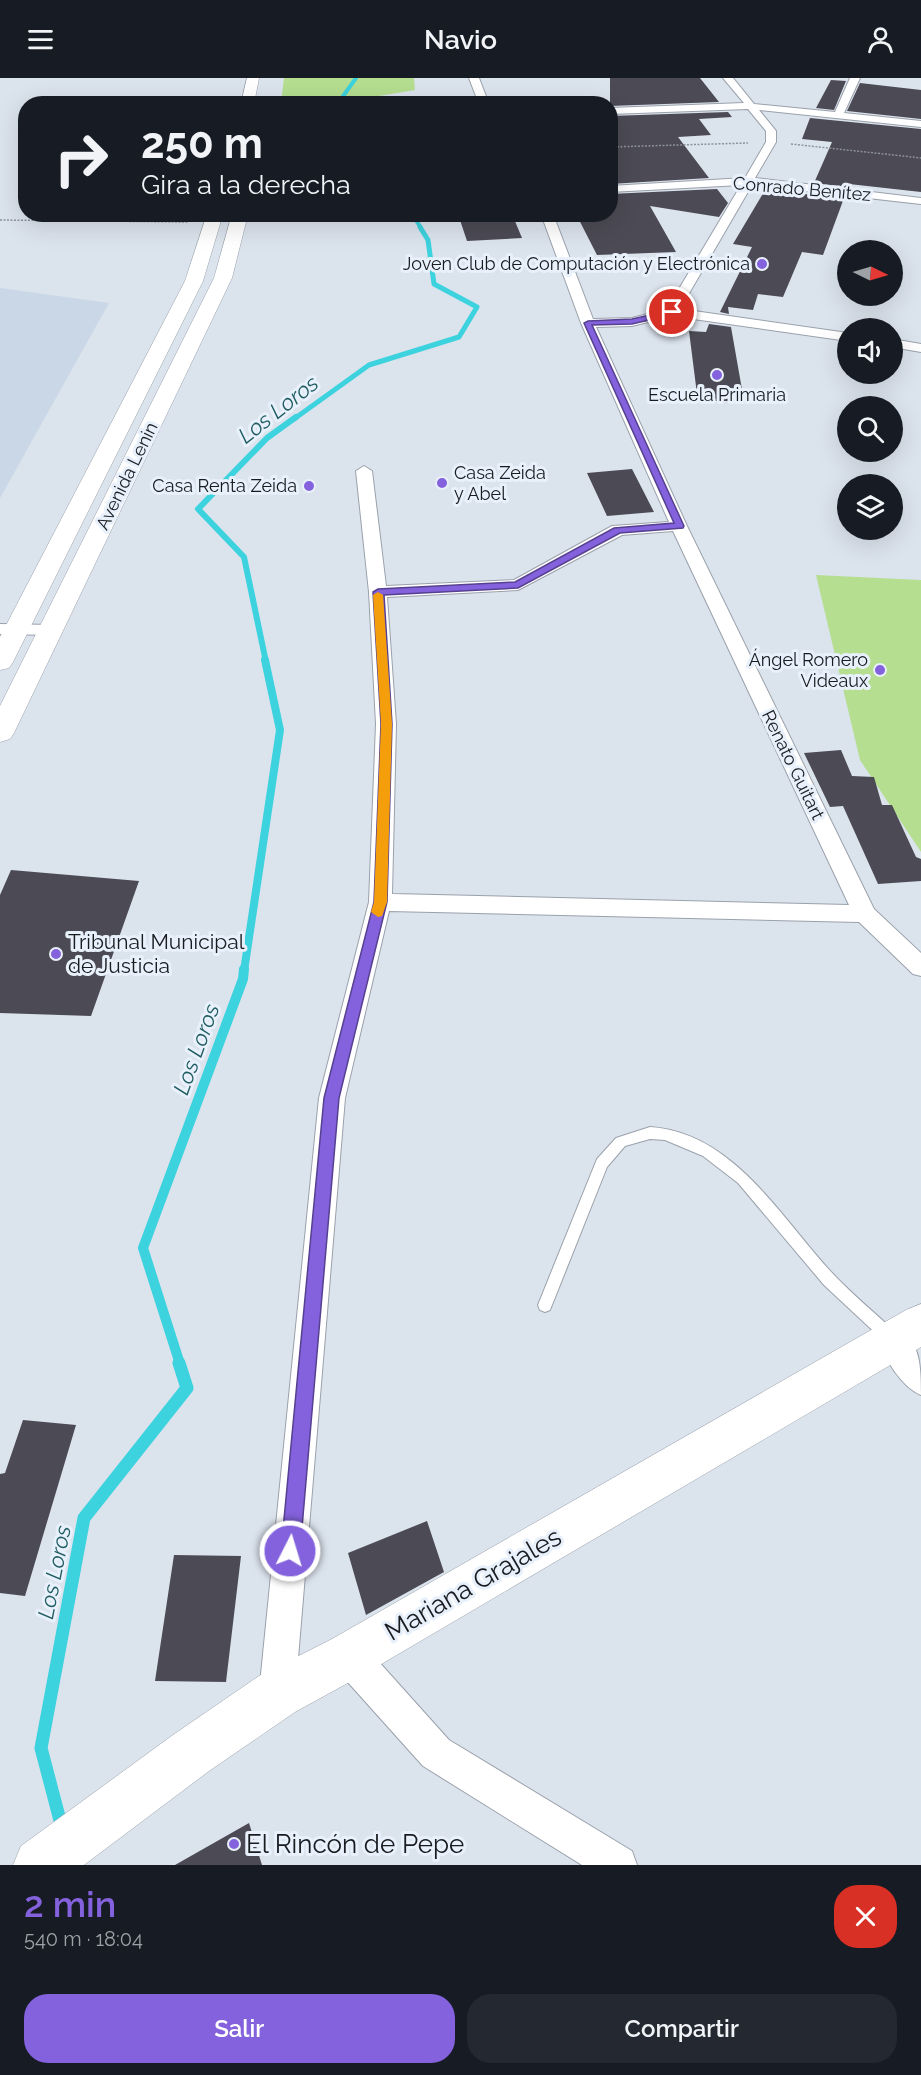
<!DOCTYPE html>
<html lang="es">
<meta charset="utf-8">
<style>
body{margin:0;font-family:Raleway,sans-serif;background:#242831;color:#f1f3f6;height:100vh;display:flex;flex-direction:column;font-size:22px;white-space:nowrap}
*{box-sizing:border-box;margin:0}
p{font-size:20px;color:#9ea1a6}
.icon{flex:none;width:33px;height:33px;fill:none;stroke:currentColor;stroke-width:2;stroke-linecap:round;stroke-linejoin:round}
.map{position:relative;height:1787px;overflow:hidden}
.drawer{display:flex;flex-direction:column;background:#171b24;flex:1}
.drawer>*{flex:none}
.guide{position:absolute;left:18px;top:18px;width:600px;height:126px;border-radius:24px;box-shadow:0 6px 24px #0002;background:#171b24;color:#f1f3f6;overflow:hidden}
.needle{width:39px;rotate:95deg}
.tools{position:absolute;left:837px;top:162px;display:grid;gap:12px}
.tools a{display:grid;place-items:center;width:66px;height:66px;border-radius:50%;background:#171b24;box-shadow:0 6px 24px #0002;font-size:30px}
.pin{position:absolute;display:grid;place-items:center;width:51px;height:51px;color:#fff;margin:-26px;border:3px solid #fff;border-radius:50%;box-shadow:0 2px 6px #0007}
.me{position:absolute;width:66px;margin:-33px;rotate:5deg;stroke-linejoin:round;filter:drop-shadow(0 0 4px #0008)}
.turn{display:flex;align-items:center;gap:21px;height:126px;padding:0 24px;font-size:27px}
.turn .icon{width:78px;height:78px;stroke-width:2.5}
.turn b{display:block;font-size:42px;line-height:51px}
.round{display:grid;place-items:center;flex:none;width:63px;height:63px;border-radius:24px;background:#242831}
.head{display:flex;align-items:center;justify-content:space-between;height:102px;padding:0 24px}
h1{font-size:36px;font-weight:600;line-height:45px;color:#8462dd}
.button{display:flex;gap:12px;margin-top:auto;padding:12px 24px}
.button a{flex:1;height:69px;border-radius:24px;background:#8462dd;color:#fff;font-size:24px;font-weight:600;line-height:69px;text-align:center}
.button a+a{background:#242831;color:#f1f3f6}
header{display:flex;justify-content:space-between;align-items:center;height:78px;padding:0 24px;background:#171b24;font-size:27px;font-weight:600}
.map>svg:first-child{display:block}
.built{fill:#c9d7e6}
.green{fill:#b5de90}
.lines{fill:none;stroke-linecap:round;stroke-linejoin:round}
.stream-far5{stroke:#3cd2de;stroke-width:4}
.stream-far4{stroke:#3cd2de;stroke-width:5}
.stream-far3{stroke:#3cd2de;stroke-width:6}
.stream-far2{stroke:#3cd2de;stroke-width:8}
.stream-far1{stroke:#3cd2de;stroke-width:10}
.stream{stroke:#3cd2de;stroke-width:13}
.building{fill:#4c4a54}
.lane-casing{stroke:#9aa1ab;stroke-width:2}
.street-casing{stroke:#9aa1ab;stroke-width:2}
.secondary-casing{stroke:#9aa1ab;stroke-width:1}
.path{stroke:#8c929a;stroke-width:1.5;stroke-dasharray:2 1.5;stroke-linecap:butt}
.lane{fill:#fff;fill-rule:evenodd}
.street{fill:#fff;fill-rule:evenodd}
.secondary{fill:#fff;fill-rule:evenodd}
.route{fill:#8462dd;stroke:#564090;stroke-width:1.5}
.slow{fill:#f59e0b}
.poi-dot{fill:#8462dd;stroke:#e8f1fb;stroke-width:2}
.labels{text-anchor:middle;stroke-width:6;stroke-linejoin:round;paint-order:stroke}
.far-street-label{font-size:18px;fill:#181b1f;stroke:#e8f1fb}
.far-poi-label{font-size:18px;fill:#181b1f;stroke:#e8f1fb;text-anchor:end}
.poi-label{font-size:21px;fill:#181b1f;stroke:#e8f1fb;text-anchor:start}
.water-label{font-size:22px;font-style:italic;fill:#205c61;stroke:#e8f1fb}
.near-street-label{font-size:26px;fill:#181b1f;stroke:#e8f1fb}
.near-poi-label{font-size:26px;fill:#181b1f;stroke:#e8f1fb;text-anchor:start}
</style>
<header><svg class="icon" aria-label="menu" viewBox="0 0 24 24"><path d="M4 6h16M4 12h16M4 18h16"/></svg>Navio<svg class="icon" aria-label="person" viewBox="0 0 24 24"><circle cx="12" cy="8" r="4"/><path d="M4 21q1-7 8-7t8 7"/></svg></header>
<div class="map">
<svg width="921" height="1787" viewBox="0 0 921 1787">
<rect width="100%" height="100%" fill="#dbe3ed"/>
<path class="built" d="M0,210l109,15 -109,195z"/>
<path class="green" d="M284,0h130l1,12 -42,7 1,6h-93z
M816,497l105,5v272l-61,-92z"/>
<g class="lines">
<path class="stream-far5" d="M334,26l7,-5 15,-21
M412,136l9,14"/>
<path class="stream-far4" d="M294,341l75,-54 90,-28 18,-30 -43,-23 -6,-44 -8,-13"/>
<path class="stream-far3" d="M266,584l-22,-105 -46,-48 69,-71 29,-21"/>
<path class="stream-far2" d="M244,893l36,-241 -15,-70"/>
<path class="stream-far1" d="M180,1286l-37,-116 100,-269 1,-10"/>
<path class="stream" d="M62,1750l-21,-80 43,-230 103,-130 -8,-25"/>
</g>
<path class="building" d="M610,0h90l19,24 -109,4z
M831,2l15,1 -12,29 -18,-2z
M860,5l61,7v29l-74,-8z
M728,34l4,5 -33,2 12,16 -33,2 31,41 -99,6v-68z
M810,40l111,11v63l-72,-8 -1,3 -34,-4 18,-41 -30,-3z
M717,111l11,14 -9,14 -69,-11 26,46 -79,3 -21,-41h34v-20z
M765,112l79,8 -21,57 -21,-3 -19,45 -25,-3 -5,16 -25,-3 1,7 -9,-2 32,-65 -19,-3z
M458,136h54l10,24 -55,3z
M709,246l22,3 13,74h-29l-1,-6 -17,-1 -8,-63 17,1z
M632,391l22,43 -47,4 -20,-43z
M841,672l11,26 22,1 8,28h10l24,52 5,2v22l-43,3 -35,-78 -13,1 -26,-54z
M11,792l128,11 -48,135 -91,-3v-118z
M23,1342l53,5 -51,171 -25,-3v-119l5,-1z
M427,1443l17,51 -78,43 -18,-62z
M174,1477l67,1 -15,126 -71,-1z
M249,1745l13,42h-87z"/>
<g class="lines">
<g class="lane-casing">
<path id="lane" d="M650,1049c84,5 132,93 184,148 19,20 40,37 60,56l3,5 -3,5 -5,2 -5,-2 -60,-56 -86,-102 -35,-27 -38,-16 -15,-1 -25,7 -18,21 -57,143 -5,2 -5,-2 -2,-5 59,-146 19,-21z"/>
</g>
<g class="street-casing">
<path id="street" d="M469,0h10l10,26h-10z
M723,0h10l21,26 81,8 15,-34h10l-16,35 77,8v6l-162,-17 17,21v11l-21,36 166,20v6l-169,-19 -72,124 168,24v8l-176,-25 -40,10 -36,1 91,199 187,383 47,44v23l-8,-2 -54,-52 -470,-11 -44,187 -50,596 -5,13 -13,5 -13,-5 -5,-13 60,-596 50,-196 7,-178 -7,-132 -13,-121 8,-5 8,5 14,115 128,-6 98,-54 57,-4 -88,-199 -40,-109h12l40,105 39,-1 35,-9 74,-124 -131,7v-6l135,-8 21,-36v-11l-18,-22 -138,5v-6l134,-5zM673,453l176,374 -457,-11 4,-170 -9,-127 131,-7 104,-55z
M892,261l29,5v8l-29,-5z
M0,546l52,1 6,1 3,4 -3,4 -6,1 -52,-1z
M892,1246c29,14 29,42 29,71 -20,-8 -36,-37 -44,-56l4,-10z
M349,1560l13,5 87,97 183,111 5,14h-55l-159,-99 -87,-97 -5,-13 5,-13z"/>
</g>
<g class="secondary-casing">
<path id="secondary" d="M247,0h12l-5,26h-13z
M207,136h16l-20,67 -190,381 -4,6 -9,2v-33l185,-356z
M232,136h16l-16,64 -218,455 -4,6 -10,3v-36l214,-428z
M921,1226v43l-555,326 -71,39 -86,59 -125,94h-71l8,-19 152,-111 86,-59 73,-37 574,-329z"/>
</g>
<path class="path" d="M791,66l130,14
M610,69l138,-4
M0,142l188,2"/>
<use href="#lane" class="lane"/>
<use href="#street" class="street"/>
<use href="#secondary" class="secondary"/>
</g>
<path class="route" d="M672,232l3,4 -43,10 -40,1 92,201 -1,2 -63,5 -102,55 -134,7 8,129 -5,178 -48,196 -39,453 -3,7 -7,3 -7,-3 -2,-7 43,-453 50,-196 7,-178 -8,-132 5,-3 137,-7 99,-54 60,-5 -90,-200 4,-2 44,-2z"/>
<path class="slow" d="M378,514l5,3 9,129 -5,178 -5,14 -4,1 -7,-5 3,-10 7,-178 -8,-129z"/>
<g class="poi-dot">
<circle cx="762" cy="186" r="6"/>
<circle cx="717" cy="297" r="6"/>
<circle cx="442" cy="405" r="6"/>
<circle cx="309" cy="408" r="6"/>
<circle cx="880" cy="592" r="6"/>
<circle cx="56" cy="876" r="6"/>
<circle cx="234" cy="1766" r="6"/>
</g>
<g class="labels">
<g class="far-street-label">
<text transform="translate(802 111) rotate(5)" y="6">Conrado Benítez</text>
<text transform="translate(127 398) rotate(-64)" y="6">Avenida Lenin</text>
<text transform="translate(793 687) rotate(64)" y="6">Renato Guitart</text>
</g>
<g class="far-poi-label">
<text x="750" y="192">Joven Club de Computación y Electrónica</text>
<text x="717" y="323" text-anchor="middle">Escuela Primaria</text>
<text x="454" y="401" text-anchor="start">Casa Zeida<tspan x="454" dy="21">y Abel</tspan></text>
<text x="297" y="414">Casa Renta Zeida</text>
<text x="868" y="588">Ángel Romero<tspan x="868" dy="21">Videaux</tspan></text>
</g>
<g class="poi-label">
<text x="68" y="871">Tribunal Municipal<tspan x="68" dy="24">de Justicia</tspan></text>
</g>
<g class="water-label">
<text transform="translate(278 331) rotate(-38)" y="8">Los Loros</text>
<text transform="translate(196 971) rotate(-70)" y="8">Los Loros</text>
<text transform="translate(54 1494) rotate(-79)" y="8">Los Loros</text>
</g>
<g class="near-street-label">
<text transform="translate(473 1506) rotate(-30)" y="9">Mariana Grajales</text>
</g>
<g class="near-poi-label">
<text x="246" y="1775">El Rincón de Pepe</text>
</g>
</g>
</svg>
<div class="tools">
<a><svg class="needle" viewBox="-14 -14 28 28"><path d="M0-13l5 13h-10z" fill="#e53935"/><path d="M0 13l5-13h-10z" fill="#9ea1a6"/></svg></a>
<a><svg class="icon" aria-label="sound" viewBox="0 0 24 24"><path d="M4 9h4l5-4v14l-5-4H4zM17 9q2 3 0 6"/></svg></a>
<a><svg class="icon" aria-label="search" viewBox="0 0 24 24"><circle cx="10" cy="10" r="6"/><path d="M15 15l6 6"/></svg></a>
<a><svg class="icon" aria-label="layers" viewBox="0 0 24 24"><path d="M12 4l9 5-9 5-9-5zM3 14l9 5 9-5"/></svg></a>
</div>
<div class="pin" style="left:672px;top:234px;background:#d93025"><svg class="icon" aria-label="arrive" viewBox="0 0 24 24"><path d="M6 21V4h12l-3 4 3 4H6"/></svg></div>
<svg class="me" style="left:290px;top:1473px" viewBox="-20 -20 40 40"><circle r="17" fill="#8462dd" stroke="#fff" stroke-width="3"/><path d="M0-11L8 9 0 5-8 9z" fill="#fff"/></svg>
<div class="guide">
<div class="turn"><svg class="icon" aria-label="right" viewBox="0 0 24 24"><path d="M7 20v-9h11M14 6l5 5-5 5"/></svg><div><b>250 m</b>Gira a la derecha</div></div>
</div>
</div>
<section class="drawer">
<div class="head"><div><h1>2 min</h1><p>540 m · 18:04</p></div><a class="round" style="background:#d93025;color:#fff"><svg class="icon" aria-label="close" viewBox="0 0 24 24"><path d="M6 6l12 12M18 6L6 18"/></svg></a></div>
<div class="button"><a>Salir</a><a>Compartir</a></div>
</section>
